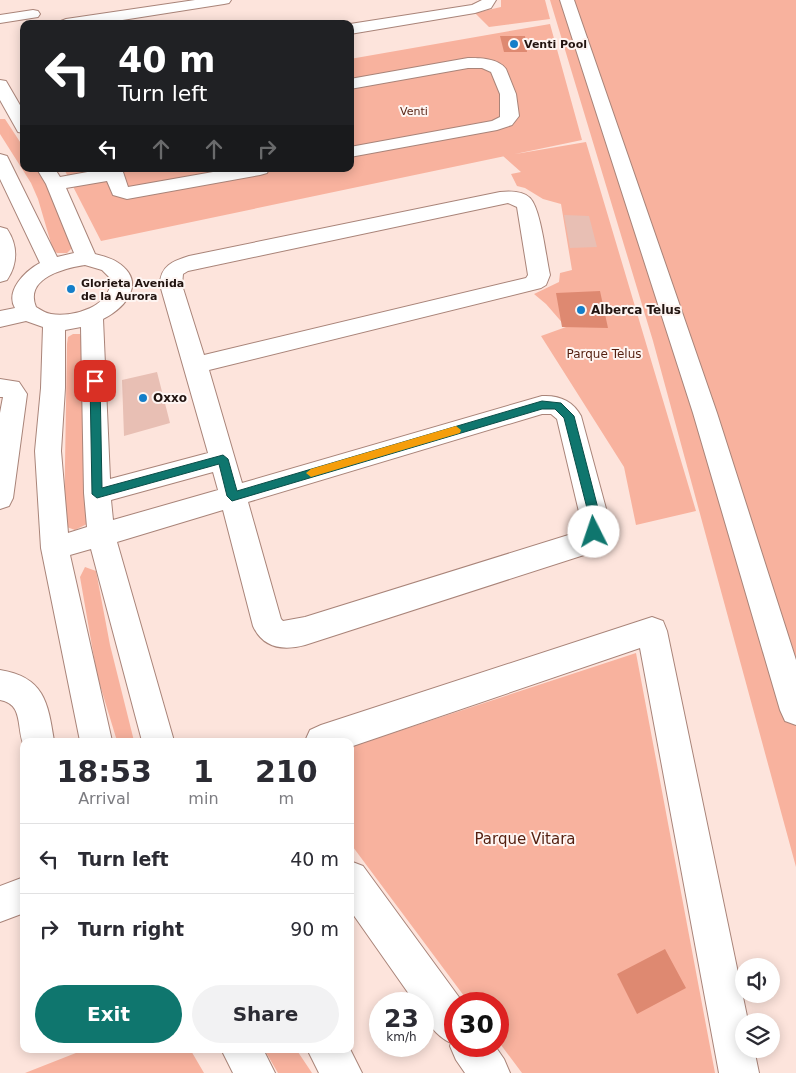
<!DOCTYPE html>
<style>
body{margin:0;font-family:"DejaVu Sans",sans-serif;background:#f2f2f3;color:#2b2b33;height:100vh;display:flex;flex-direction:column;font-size:19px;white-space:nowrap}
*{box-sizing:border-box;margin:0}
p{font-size:16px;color:#7c7c81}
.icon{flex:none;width:28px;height:28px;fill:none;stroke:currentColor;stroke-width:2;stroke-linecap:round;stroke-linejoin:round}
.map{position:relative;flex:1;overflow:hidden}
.sheet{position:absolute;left:20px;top:738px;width:334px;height:315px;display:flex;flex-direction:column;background:#fff;border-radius:10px;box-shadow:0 2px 12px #0003}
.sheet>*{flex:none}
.hud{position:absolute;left:20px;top:20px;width:334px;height:152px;border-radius:10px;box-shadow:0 2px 12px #0003;background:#202124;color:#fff;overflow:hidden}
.tools{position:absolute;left:735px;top:958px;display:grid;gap:10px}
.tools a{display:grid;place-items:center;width:45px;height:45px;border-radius:50%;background:#fff;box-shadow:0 2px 12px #0003;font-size:25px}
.speed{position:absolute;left:369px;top:992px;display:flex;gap:10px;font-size:25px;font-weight:700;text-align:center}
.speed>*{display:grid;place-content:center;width:65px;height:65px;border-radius:50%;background:#fff;box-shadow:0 2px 12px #0003;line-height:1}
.speed small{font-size:12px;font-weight:400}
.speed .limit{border:8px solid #d22;background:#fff;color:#111}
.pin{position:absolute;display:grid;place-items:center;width:42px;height:42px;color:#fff;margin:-21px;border-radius:10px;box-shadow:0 2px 8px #0006}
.me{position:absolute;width:55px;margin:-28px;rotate:356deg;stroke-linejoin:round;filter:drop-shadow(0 0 4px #0008)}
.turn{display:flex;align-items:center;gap:18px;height:105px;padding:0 15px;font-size:22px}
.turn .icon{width:65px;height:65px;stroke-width:2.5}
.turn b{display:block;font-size:35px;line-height:42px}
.lanes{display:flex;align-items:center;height:48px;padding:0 15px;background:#0003;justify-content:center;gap:25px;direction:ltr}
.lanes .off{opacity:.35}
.eta{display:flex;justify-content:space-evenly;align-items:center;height:85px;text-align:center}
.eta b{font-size:30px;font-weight:600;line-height:35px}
.action{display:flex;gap:10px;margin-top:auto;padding:10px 15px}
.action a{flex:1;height:58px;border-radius:30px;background:#0f766e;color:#fff;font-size:20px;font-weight:600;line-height:58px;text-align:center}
.action a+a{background:#f2f2f3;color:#2b2b33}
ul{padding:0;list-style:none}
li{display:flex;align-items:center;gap:15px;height:70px;padding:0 15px;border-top:1px solid #e1e1e2}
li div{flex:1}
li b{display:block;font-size:19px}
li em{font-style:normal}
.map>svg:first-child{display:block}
.green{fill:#f8b29e}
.water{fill:#de8971}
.building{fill:#e8bfb4}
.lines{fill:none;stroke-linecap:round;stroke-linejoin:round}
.minor-casing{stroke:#a98479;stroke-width:2}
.minor{fill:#fff;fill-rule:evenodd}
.route{fill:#0f766e;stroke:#0a4d48}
.slow{fill:#f59e0b}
.poi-dot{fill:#147ec9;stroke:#fef5f2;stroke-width:2}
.labels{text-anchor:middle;stroke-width:4;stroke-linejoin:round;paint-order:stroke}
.far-poi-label{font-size:11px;font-weight:bold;fill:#221410;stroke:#fef5f2;text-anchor:start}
.far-park-label{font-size:11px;fill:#541f0f;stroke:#fef5f2}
.poi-label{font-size:12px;font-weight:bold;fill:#221410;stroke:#fef5f2;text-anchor:start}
.park-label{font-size:12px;fill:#541f0f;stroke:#fef5f2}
.near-park-label{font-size:15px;fill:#541f0f;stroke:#fef5f2}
</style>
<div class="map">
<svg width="796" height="1073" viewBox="0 0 796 1073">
<rect width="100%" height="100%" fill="#fde4dc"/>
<path class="green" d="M501,0h44l5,19 -61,8 -14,-14 26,-6z
M550,0h246v867l-143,-526z
M550,24l32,116 -481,101 -37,-72h286v-110z
M0,119h5l19,29v21h16l1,2 32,76 -6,6h-10l-4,-3 -15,-51 -7,-16 -31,-49z
M586,142l110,369 -60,14 -12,-58 -83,-131 25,-9 -20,-23 -12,-10 25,-12 1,-9 12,-3 -11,-66 -18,-5 -18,-11 -8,-2 -6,-12 10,-2 -18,-16z
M73,334h7l2,6 7,183 -14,7 -11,-4 3,-182 1,-7z
M85,567l11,4 14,74 24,96h-17l-20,-66 -17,-98z
M636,653l79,420h-193l-24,-32v-37h-28l-120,-161v-96z
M86,1049h104l14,24h-179z
M264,1049h32l16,24h-34z"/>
<path class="water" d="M500,36h25l2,16h-23z
M600,291l8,37 -46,-1 -6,-34z
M665,949l21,39 -49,26 -20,-40z"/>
<path class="building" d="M564,215l25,1 8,31 -27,1z
M157,372l13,51 -46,13 -2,-56z"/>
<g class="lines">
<g class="minor-casing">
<path id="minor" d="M195,0h36l-2,3 -5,1 -127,20h-38l2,-3 5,-2z
M482,0h14l-5,8 -16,5 -125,21v-10l122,-19z
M560,0h14l143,413 79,247v65l-11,-4 -5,-11 -87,-297z
M33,10l5,1 2,3 -2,3 -38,6v-8z
M468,58c12,0 30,0 38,11l10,25 3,22 -7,9 -15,5 -147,27v-10l142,-26 8,-4v-23l-9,-22 -9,-4h-14l-118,21v-10z
M0,80l6,1 18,31v21l-6,-1 -18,-32z
M0,154l7,2 2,4 48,97 17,-4 -28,-69 -9,-15h18l5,8 44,-8h18l6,18 102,-18h39l-2,4 -7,2 -133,24 -14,-4 -6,-14 -41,7 29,66c7,2 16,4 22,8 30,19 10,45 -14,57l7,160 98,-26 -48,-168c0,-19 13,-24 29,-29l311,-64c10,-1 23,-1 30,6 11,11 16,60 20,77l-4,10 -5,3 -332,82 33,113 300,-87c17,-1 31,5 39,20l27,100c2,19 -7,33 -24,39l-279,90c-22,6 -42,3 -52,-19l-30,-116 -106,32 57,199h-32l-51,-192 -21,6 42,186h-32l-39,-193 -6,-97 6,-63 2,-61 -17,-6 -26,6v-16l15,-3c-10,-17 10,-37 25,-45l-40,-84zM508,203l9,4 11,68 -2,3 -322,77 -22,-70 1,-11 5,-3zM85,265l17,5 8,8c4,28 -37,40 -59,36 -6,-1 -10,-4 -15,-7 -12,-29 29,-39 49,-42zM81,327l3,166 3,34 -19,6 -7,-82 4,-63v-58zM542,414h9l6,5 23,97 1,12 -3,4 -273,85 -22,4 -2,-2 -33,-117zM213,472l5,18 -105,30 -2,-20z
M0,227l7,2c11,16 11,35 0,51l-7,2z
M0,379l19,3 8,12 -14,104 -4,8 -9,3v-96l3,-16h-3z
M652,617l11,4 4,10 81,390h-4v28h10l5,24h-40l-79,-425 -290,99v-6h-45l5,-11 11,-5z
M0,670c44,7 48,32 54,71h-30v5c-8,-18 0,-42 -24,-46z
M350,861l13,5 101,138h-9v42h40l9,13 6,14h-45l-9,-13 -6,-14 1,-3c-14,-6 -29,-24 -29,-39h-6l-66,-94z
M24,877v36l-24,9v-36z
M221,1049h42l12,24h-42z
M307,1049h43l12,24h-43z"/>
</g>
<use href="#minor" class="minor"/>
</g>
<path class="route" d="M95,378l5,3 2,107 121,-33 5,4 9,32 305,-90 19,2 13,13 26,100 -2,20h-8l-1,-20 -25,-98 -9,-9h-13l-310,92 -5,-5 -8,-32 -122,34 -5,-4 -2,-113z"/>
<path class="slow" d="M456,426l5,4 -1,3 -149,44 -5,-4 5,-4z"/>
<g class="poi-dot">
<circle cx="514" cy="44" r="5"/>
<circle cx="71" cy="289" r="5"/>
<circle cx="581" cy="310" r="5"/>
<circle cx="143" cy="398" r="5"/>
</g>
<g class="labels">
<g class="far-poi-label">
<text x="524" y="48">Venti Pool</text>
<text x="81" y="287">Glorieta Avenida<tspan x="81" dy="13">de la Aurora</tspan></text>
</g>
<g class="far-park-label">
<text x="414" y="115">Venti</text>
</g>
<g class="poi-label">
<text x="591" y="314">Alberca Telus</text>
<text x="153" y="402">Oxxo</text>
</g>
<g class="park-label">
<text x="604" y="358">Parque Telus</text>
</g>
<g class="near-park-label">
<text x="525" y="844">Parque Vitara</text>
</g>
</g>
</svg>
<div class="tools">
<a><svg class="icon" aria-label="sound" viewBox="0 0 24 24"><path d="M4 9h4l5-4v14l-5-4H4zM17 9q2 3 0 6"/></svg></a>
<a><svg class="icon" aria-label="layers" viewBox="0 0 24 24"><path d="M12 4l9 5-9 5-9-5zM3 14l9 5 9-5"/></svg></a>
</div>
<div class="speed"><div>23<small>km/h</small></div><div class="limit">30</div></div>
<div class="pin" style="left:95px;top:381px;background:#d93025"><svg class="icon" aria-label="arrive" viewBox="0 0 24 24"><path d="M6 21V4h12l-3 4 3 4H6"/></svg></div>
<svg class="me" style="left:594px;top:532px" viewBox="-20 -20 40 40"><circle r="19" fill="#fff"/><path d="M0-13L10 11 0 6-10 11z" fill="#0f766e"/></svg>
<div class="hud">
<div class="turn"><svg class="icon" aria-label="left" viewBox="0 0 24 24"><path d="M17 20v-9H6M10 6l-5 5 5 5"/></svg><div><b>40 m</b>Turn left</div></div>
<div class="lanes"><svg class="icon" aria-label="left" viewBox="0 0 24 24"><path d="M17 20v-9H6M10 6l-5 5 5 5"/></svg><svg class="icon off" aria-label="ahead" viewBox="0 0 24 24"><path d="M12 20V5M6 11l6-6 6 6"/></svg><svg class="icon off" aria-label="ahead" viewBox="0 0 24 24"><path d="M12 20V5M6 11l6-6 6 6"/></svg><svg class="icon off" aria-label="right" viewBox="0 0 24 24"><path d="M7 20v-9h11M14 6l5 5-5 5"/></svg></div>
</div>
<section class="sheet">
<div class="eta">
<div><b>18:53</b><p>Arrival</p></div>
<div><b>1</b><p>min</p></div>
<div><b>210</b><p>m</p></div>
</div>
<ul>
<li><svg class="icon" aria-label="left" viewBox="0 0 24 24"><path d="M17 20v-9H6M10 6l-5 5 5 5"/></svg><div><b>Turn left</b></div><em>40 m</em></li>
<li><svg class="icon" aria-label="right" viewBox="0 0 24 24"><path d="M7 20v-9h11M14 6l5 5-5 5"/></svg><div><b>Turn right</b></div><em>90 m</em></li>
</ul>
<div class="action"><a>Exit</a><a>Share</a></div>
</section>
</div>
